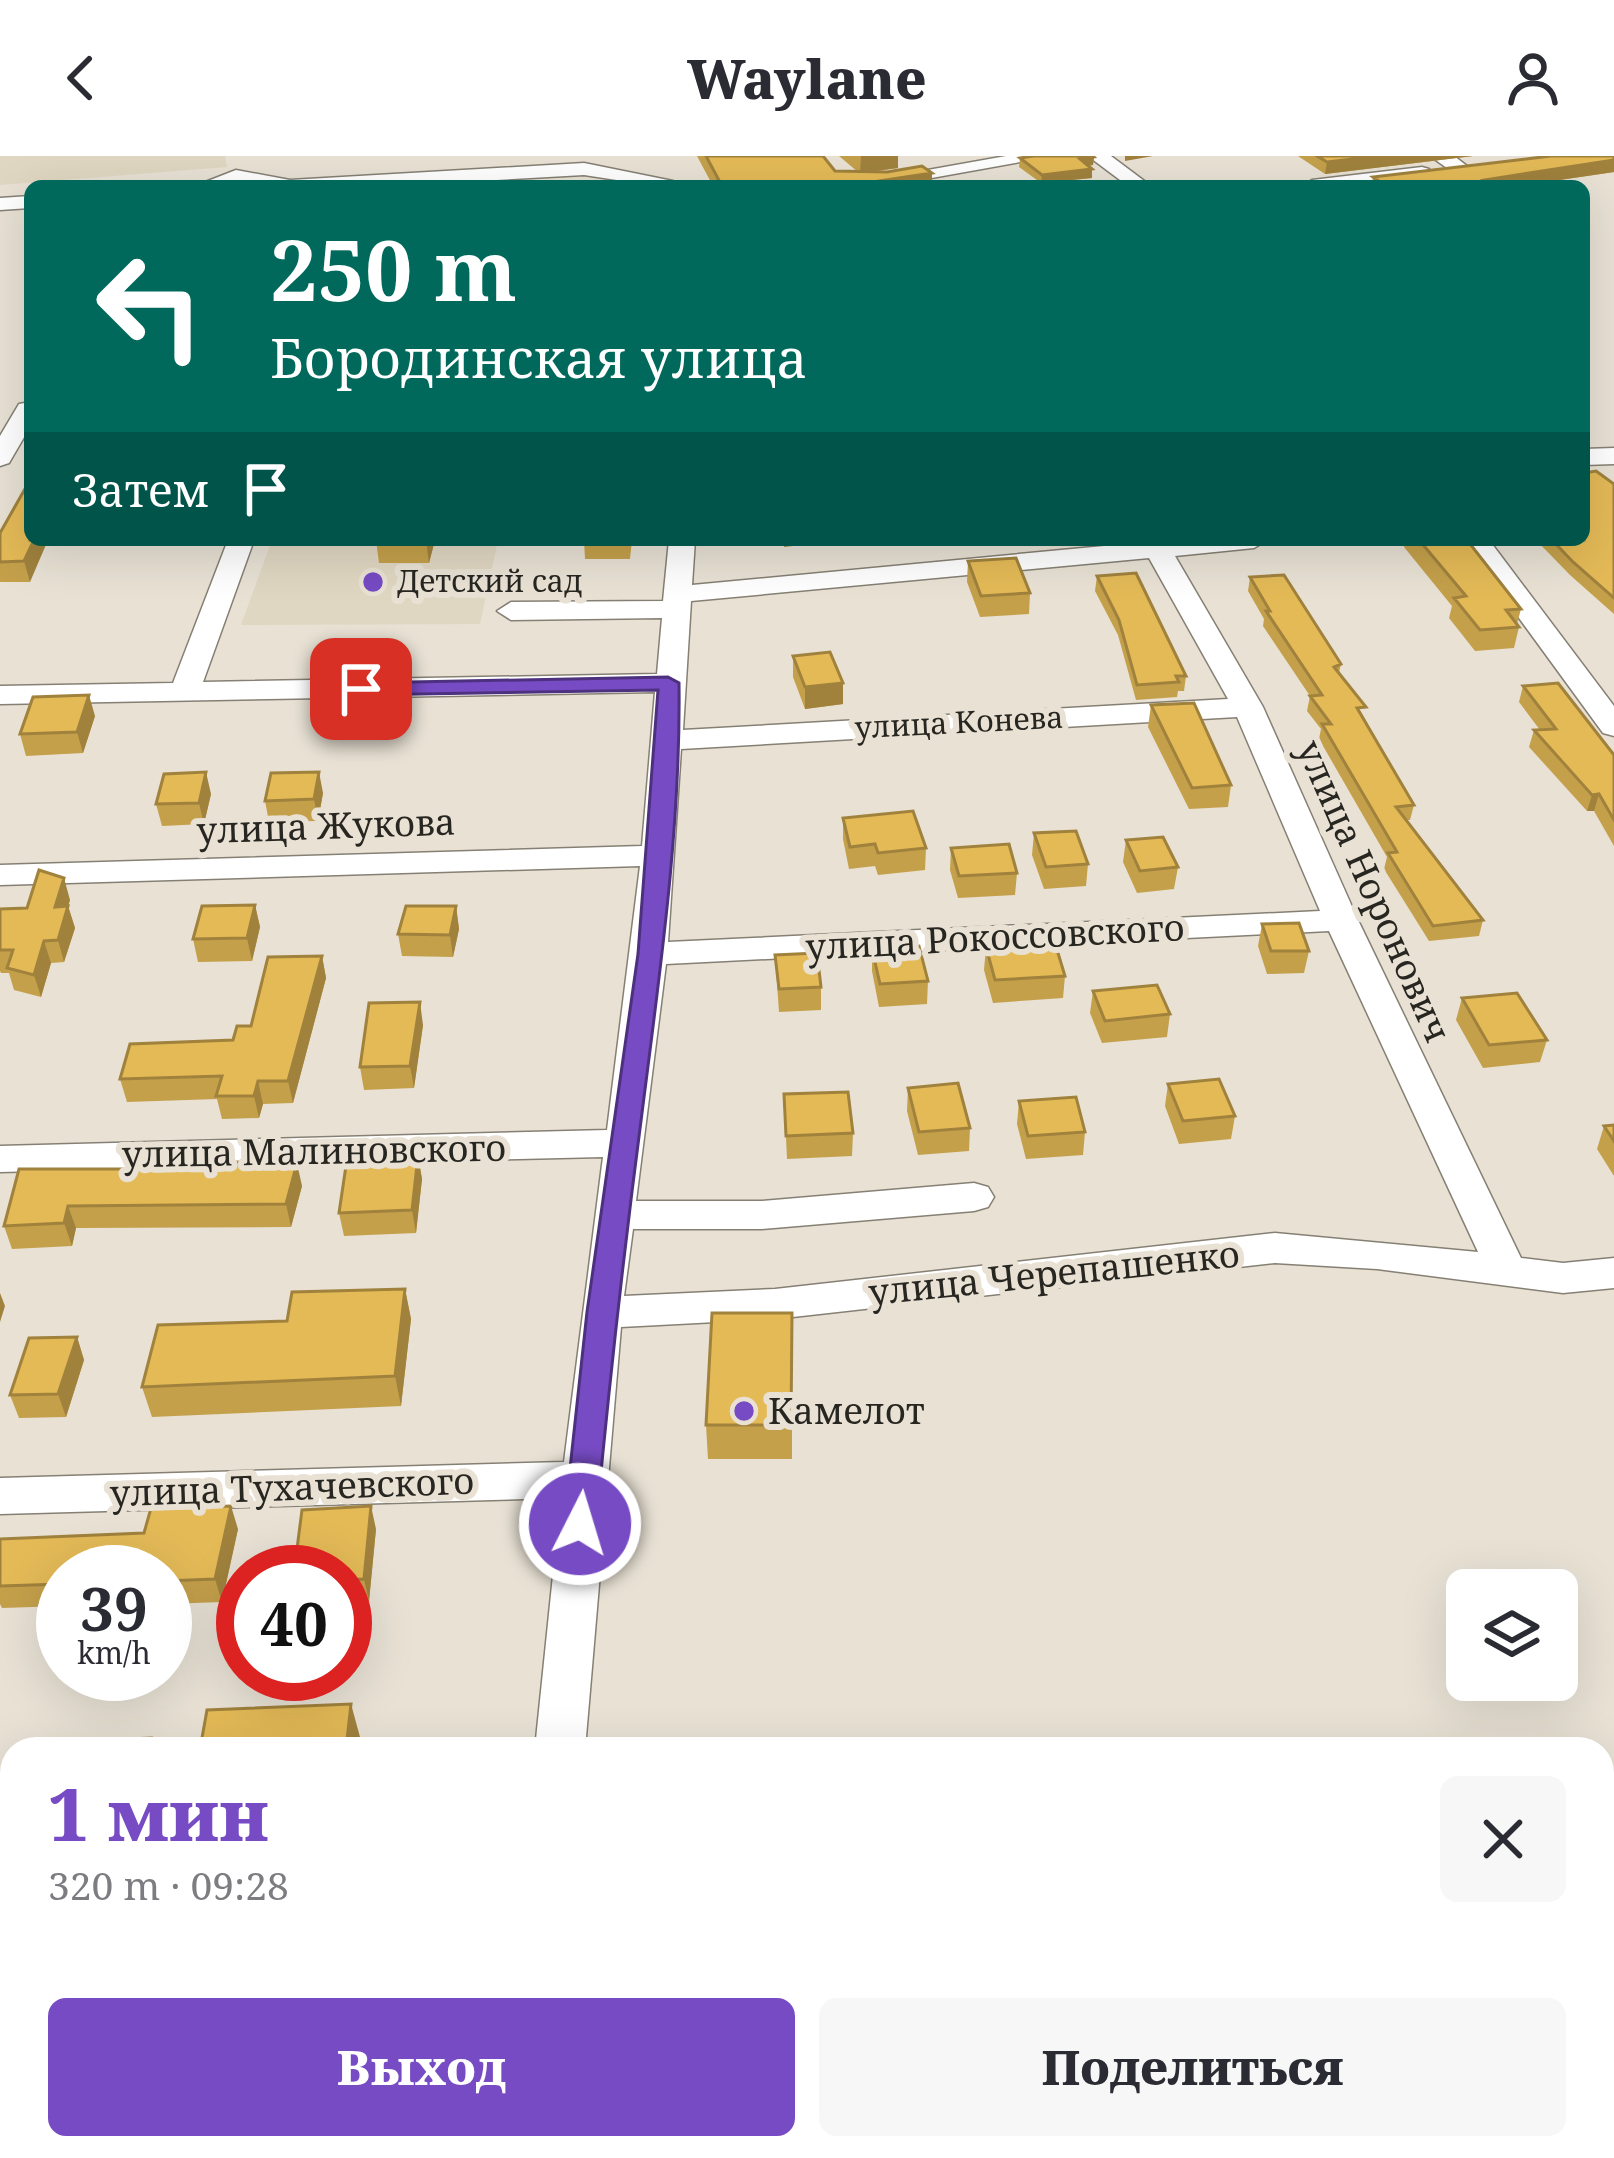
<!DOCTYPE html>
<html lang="ru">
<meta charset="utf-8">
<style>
body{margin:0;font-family:"Noto Serif",serif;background:#f7f7f7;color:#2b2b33;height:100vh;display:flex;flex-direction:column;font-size:45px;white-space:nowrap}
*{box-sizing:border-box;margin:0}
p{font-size:39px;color:#7c7c81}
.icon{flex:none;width:66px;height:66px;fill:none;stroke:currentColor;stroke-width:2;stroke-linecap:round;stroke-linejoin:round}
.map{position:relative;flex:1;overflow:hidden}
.details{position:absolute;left:0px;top:1581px;width:1614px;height:423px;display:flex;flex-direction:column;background:#fff;border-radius:36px 36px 0 0;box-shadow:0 12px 48px #0002}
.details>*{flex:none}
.hud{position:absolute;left:24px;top:24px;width:1566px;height:366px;border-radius:18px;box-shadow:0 12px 48px #0002;background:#00695c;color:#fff;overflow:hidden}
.controls{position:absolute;left:1446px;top:1413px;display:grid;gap:24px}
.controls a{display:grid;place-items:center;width:132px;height:132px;border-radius:18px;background:#fff;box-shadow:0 12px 48px #0002;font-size:60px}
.speed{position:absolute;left:36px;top:1389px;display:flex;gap:24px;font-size:60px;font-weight:700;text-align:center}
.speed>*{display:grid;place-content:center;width:156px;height:156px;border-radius:50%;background:#fff;box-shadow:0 12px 48px #0002;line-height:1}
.speed small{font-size:30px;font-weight:400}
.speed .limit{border:18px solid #d22;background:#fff;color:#111}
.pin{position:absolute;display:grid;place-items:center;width:102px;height:102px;color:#fff;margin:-51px;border-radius:24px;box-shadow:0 6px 18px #0006}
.me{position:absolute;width:132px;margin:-66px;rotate:5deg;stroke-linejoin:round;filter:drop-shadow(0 0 9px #0008)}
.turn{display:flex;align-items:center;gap:42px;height:252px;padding:0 48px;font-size:54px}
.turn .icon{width:156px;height:156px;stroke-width:2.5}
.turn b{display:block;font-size:84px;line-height:102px}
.then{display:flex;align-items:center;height:114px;padding:0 48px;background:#0003;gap:24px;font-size:45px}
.round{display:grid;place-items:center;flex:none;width:126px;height:126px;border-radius:18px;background:#f7f7f7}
.summary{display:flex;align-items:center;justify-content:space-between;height:204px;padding:0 48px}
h1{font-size:72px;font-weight:800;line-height:90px;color:#774bc4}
.primary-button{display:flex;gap:24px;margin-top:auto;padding:24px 48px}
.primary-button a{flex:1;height:138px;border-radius:18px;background:#774bc4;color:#fff;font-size:48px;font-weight:800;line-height:138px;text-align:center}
.primary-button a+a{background:#f7f7f7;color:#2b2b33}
header{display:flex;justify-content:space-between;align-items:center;height:156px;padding:0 48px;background:#fff;font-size:54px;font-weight:800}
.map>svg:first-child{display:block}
.built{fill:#e0d7c2}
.forest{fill:#d2a945}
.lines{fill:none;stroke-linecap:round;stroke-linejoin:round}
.minor-casing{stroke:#868074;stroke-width:3}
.minor{fill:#fff;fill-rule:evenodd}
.wall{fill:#c4a04b}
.shaded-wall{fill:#a0823d}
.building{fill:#e4ba57;stroke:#a0823d;stroke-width:3}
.route{fill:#774bc4;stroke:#4d317f;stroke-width:3}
.poi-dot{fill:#774bc4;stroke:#e8e1d4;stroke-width:4.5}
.labels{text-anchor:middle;stroke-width:12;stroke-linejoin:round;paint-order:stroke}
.far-poi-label{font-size:30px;fill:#282621;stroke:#e8e1d4;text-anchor:start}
.far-street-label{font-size:30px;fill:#282621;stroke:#e8e1d4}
.street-label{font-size:36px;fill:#282621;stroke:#e8e1d4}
.poi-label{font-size:36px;fill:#282621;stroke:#e8e1d4;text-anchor:start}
</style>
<header><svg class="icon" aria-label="back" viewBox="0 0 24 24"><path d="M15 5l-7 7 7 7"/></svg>Waylane<svg class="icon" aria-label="person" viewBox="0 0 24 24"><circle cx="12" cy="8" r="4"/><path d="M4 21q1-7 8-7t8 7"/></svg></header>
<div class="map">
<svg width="1614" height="2002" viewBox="0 0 1614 2002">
<rect width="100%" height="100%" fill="#e8e1d4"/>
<path class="built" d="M0,0h225l2,11 -227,18z
M272,384h226l-18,84 -239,1z"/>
<path class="forest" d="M12,1938v54h418l-33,10h-397v-63z"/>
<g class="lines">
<g class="minor-casing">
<path id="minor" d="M1006,0h48l-167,30h-49z
M1088,0h23l40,30h-23z
M1430,0h24l17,13 -17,4z
M584,7l89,18 -17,5 -72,-11 -195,11h-194l41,-16 54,10z
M1422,11l7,2v8l-127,9 10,-6z
M30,40v12l-30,2v-12z
M30,246v25l-21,36 -9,3v-30l19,-32z
M1614,292v16l-30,1v-16z
M228,384h26l-51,142 454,-8 5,-56 -151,2 -14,-9 14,-9 152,-1 6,-61h26l-3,45 476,-45h99l-13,8 -79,8 88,151 95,213 163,338 42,5 51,-5v30l-51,5 -186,-24 -102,-6 -500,56 -154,8 -36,422h-50l26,-251 -561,16v-36l564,-16 39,-305 -603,15v-26l607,-16 33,-264 -640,19v-20l642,-19 13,-154 -655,12v-18l173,-3zM1149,402l79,141 -545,31 8,-129zM1237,561l83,194 -652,31 13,-193zM1329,775l149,321 -203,-19 -500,56 -151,7 9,-67h129l212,-18 14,-4 6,-10 -6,-10 -14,-4 -212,18h-126l30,-237z
M1462,384h27l125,166v30l-11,-3z
M12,1771v52l-12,1v-52z
M1602,1972l12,6v24h-60l-4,-10h52z
M498,1992h58l-1,10h-58z
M1434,1992h66l-4,10h-66z"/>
</g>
<use href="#minor" class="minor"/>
</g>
<path class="wall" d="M697,0h126l12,15 23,1 -19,-16h59v12l-28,4 62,14h-219z
M1298,0h175l-148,18z
M1614,0v16l-95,14h-148l2,-9z
M1094,1l-1,8 -5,1 4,3v9l-51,5 -22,-16 1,-9z
M30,324v102h-30v-49z
M1614,328v130l-44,-39 -34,-35h48z
M376,384h59l-6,23h-50z
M584,384h48l-2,19h-45z
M1405,384h62l54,69 -4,15 2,3 -5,21 -39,3 -26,-33 3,-12 -48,-59z
M968,405l62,32 -1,21 -49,3 -13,-35z
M1097,420l89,100 -2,15h-6l-1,6 -41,3 -18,-65 -23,-44z
M1250,421l91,87 -2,9 75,132 -4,15h-4l77,100 -4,16 -50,5 -45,-72 3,-12 -68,-118 2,-10 -14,-18 3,-15 -47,-70 1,-7 -16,-28z
M793,500l50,48 -38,5 -12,-32z
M1523,530l91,69v91l-20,-35h-7l-58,-64 5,-17h6l-21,-28z
M1151,549l80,80 -3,22 -39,2 -41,-82z
M95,560l-12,37 -57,3 -6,-22z
M323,637l-5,28 -49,1 -4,-21z
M211,638l-7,30 -42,2 -6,-22z
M843,662l83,30 -1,22 -47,5 -3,-9 -26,3 -6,-30z
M1034,677l54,31 -2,22 -42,3 -12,-34z
M1126,684l52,27 -4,22 -37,4 -14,-31z
M951,692l66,25 -2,22 -57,3 -8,-28z
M70,744l-2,6 7,22 -11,34 -13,1 -10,34 -27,-7 -5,-17h-8l-1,-2v-62l27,-1z
M255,749l5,22 -8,34 -54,1 -5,-23z
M456,750l3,23 -6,28 -51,-1 -4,-22z
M1262,768l47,27 -5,22 -37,1 -9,-28z
M986,791l79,29 -2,22 -70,5 -9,-33z
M872,793l56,32 -1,23 -48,3 -7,-36z
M775,799l46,32v23l-42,2z
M322,800l4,22 -33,125 -30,1 -4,14 -37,1 -5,-20 -90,3 -7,-23 113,-39 18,-14z
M1093,835l77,23 -3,23 -65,6 -12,-30z
M1462,842l85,42 -7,22 -57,6 -27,-48z
M423,869l-9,63 -50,2 -4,-23z
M1168,928l67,32 -4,23 -52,5 -14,-38z
M908,932l62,40 -1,23 -51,4 -11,-44z
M784,938l69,39 -1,23 -65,3z
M1019,945l66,31 -2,23 -57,4 -9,-35z
M1614,969v51l-17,-27 7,-23z
M418,1000l4,23 -6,54 -72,3 -5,-23z
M19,1013l283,17 -11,41 -215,1 -4,18 -60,3 -8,-23z
M405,1133l6,30 -10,87 -249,11 -10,-30 145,-66z
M792,1157v146h-84l-2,-34z
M77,1181l7,23 -18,57 -47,1 -9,-23z
M238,1373l-16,73 -57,2v-32h-102v34l-61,2 -2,-4v-65z
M376,1373l-7,72 -24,2v-31z
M0,1620h12v121h-6l-6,-11z
M1614,1678v286l-12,-5v-238z"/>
<path class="shaded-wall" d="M861,0h37v12l-38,5z
M1125,0h28l-28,5z
M1378,0h95l-148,18 2,-12z
M1094,1l-1,8 -13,2v-8z
M1614,4v12l-95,14h-36l1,-6z
M1092,13v9l-51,5 1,-8z
M932,17v13h-86z
M34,384h14l-18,42 -6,-21z
M426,384h9l-6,23z
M784,384h51v1l-51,6z
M843,527v21l-38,5v-22z
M89,539l6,21 -12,37 -6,-21z
M206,616l5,22 -7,30 -5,-21z
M319,616l4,21 -5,28 -4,-22z
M1599,638l-5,17h-7l5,-16z
M64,722l6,22 -2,6 7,22 -11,34 -6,-22 -3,-33z
M255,749l5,22 -8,34 -5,-23z
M456,750l3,23 -6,28 -3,-22z
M44,785l7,22 -10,34 -7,-22z
M322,800l4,22 -33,125 -5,-22z
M420,846l3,23 -9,63 -4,-22z
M258,925l5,23 -4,14 -5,-22z
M418,1000l4,23 -6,54 -4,-23z
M297,1007l5,23 -11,41 -5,-23z
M68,1050l8,22 -4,18 -8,-23z
M405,1133l6,30 -10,87 -6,-30z
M0,1137l5,13 -5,16z
M77,1181l7,23 -18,57 -8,-23z
M231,1350l7,23 -16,73 -7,-23z
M371,1350l5,23 -7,72 -5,-22z
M351,1548l9,33 -2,12h-12z"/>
<path class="building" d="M706,0h117l12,15 52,1 35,-6 10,7 -86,13h-124z
M1034,0h59l1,1 -14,2 12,10 -50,6 -22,-17z
M1317,0h61l-51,6z
M1551,0h63v4l-130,20 10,6h-108l-13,-9z
M1596,315l18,13v114l-41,-36 -21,-22h32v-67z
M30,324v60h4l-10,21 -24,1v-29z
M1419,384h48l54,69 -15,1 13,17 -39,3 -26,-32 12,-2z
M1016,402l14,35 -49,3 -13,-35z
M1136,417l50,103h-10l3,6 -42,3 -18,-65 -22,-44z
M1284,419l57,89 -7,3 32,40 -9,1 57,97 -18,2 87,113 -50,6 -45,-73 9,-1 -75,-128h9l-21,-28 12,-1 -56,-84h4l-20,-34z
M830,496l13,31 -38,4 -12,-31z
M1558,527l56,72v65l-15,-26 -7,1 -58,-65 22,-1 -33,-43z
M89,539l-12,37 -57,2 13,-37z
M1194,547l37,82 -39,3 -41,-83z
M206,616l-7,31 -43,1 8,-30z
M319,616l-5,27 -49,2 6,-28z
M913,655l13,37 -48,5 -3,-9 -25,3 -7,-29z
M1076,675l12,33 -42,3 -12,-34z
M1163,681l15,30 -38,4 -14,-31z
M1009,688l8,29 -58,3 -8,-28z
M39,714l25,8 -9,29 13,-1 -10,34 -14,1 -10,34 -27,-7 6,-18h-13v-41l27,-1z
M255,749l-8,33 -54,1 9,-33z
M406,750h50l-6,29 -52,-1z
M1299,767l10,28h-38l-9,-27z
M1055,787l10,33 -70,4 -9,-33z
M919,790l9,35 -48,3 -8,-35z
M817,797l4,34 -42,2 -4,-34z
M322,800l-34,125h-30l-4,15h-38l6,-20 -102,3 10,-35 103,-4 4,-14h14l17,-69z
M1157,829l13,29 -65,7 -12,-30z
M1517,837l30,47 -58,5 -27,-47z
M420,846l-10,64 -50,1 9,-64z
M1219,923l16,37 -52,5 -15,-37z
M958,927l12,45 -51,4 -11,-44z
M848,936l5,41 -67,3 -2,-42z
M1076,941l9,35 -57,4 -9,-35z
M1614,969v16l-10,-15z
M418,1000l-6,54 -73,3 8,-54z
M233,1006l64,1 -11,41 -218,2 -4,17 -60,3 15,-57h212z
M405,1133l-10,87 -253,11 16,-62 129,-4 5,-29z
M712,1157h80l-1,112h-85z
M77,1181l-19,57 -48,1 19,-57z
M231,1350l-16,73 -50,2v-9h-102v12l-63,2v-47l144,-6 7,-25z
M371,1350l-7,73 -19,1v-8h-51l8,-62z
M351,1548l-5,45h-146l7,-39z
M151,1582l-3,11h-124l2,-6z
M0,1620h12v94h-12v-30l8,-30h-8z
M1614,1695v244l-12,-5v-197z"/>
<path class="route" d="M668,521l11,6c2,143 -19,288 -37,430 -18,137 -33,273 -46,411l-16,13 -16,-13 23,-212 51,-358 20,-264 -297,5 -11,-6 11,-6z"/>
<g class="poi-dot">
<circle cx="373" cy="426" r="12"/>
<circle cx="744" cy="1255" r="12"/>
</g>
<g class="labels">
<g class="far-poi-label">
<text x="397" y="436">Детский сад</text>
</g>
<g class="far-street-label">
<text transform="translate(959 567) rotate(-3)" y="10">улица Конева</text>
</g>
<g class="street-label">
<text transform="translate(326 670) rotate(-2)" y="13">улица Жукова</text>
<text transform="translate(1374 735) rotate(66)" y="13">улица Норонович</text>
<text transform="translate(995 781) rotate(-3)" y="13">улица Рокоссовского</text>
<text transform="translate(314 995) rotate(-1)" y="13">улица Малиновского</text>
<text transform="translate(1054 1117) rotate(-6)" y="13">улица Черепашенко</text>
<text transform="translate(292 1331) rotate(-2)" y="13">улица Тухачевского</text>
</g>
<g class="poi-label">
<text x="768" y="1268">Камелот</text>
</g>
</g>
</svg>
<div class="controls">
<a><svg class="icon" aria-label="layers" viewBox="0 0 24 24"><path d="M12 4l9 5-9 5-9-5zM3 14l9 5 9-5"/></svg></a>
</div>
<div class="speed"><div>39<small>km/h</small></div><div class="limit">40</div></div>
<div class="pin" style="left:361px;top:533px;background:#d93025"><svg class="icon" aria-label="arrive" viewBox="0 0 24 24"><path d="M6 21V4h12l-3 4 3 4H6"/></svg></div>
<svg class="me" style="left:580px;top:1368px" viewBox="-20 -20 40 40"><circle r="17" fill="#774bc4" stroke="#fff" stroke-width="3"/><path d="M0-11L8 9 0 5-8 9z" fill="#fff"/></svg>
<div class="hud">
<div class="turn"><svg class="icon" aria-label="left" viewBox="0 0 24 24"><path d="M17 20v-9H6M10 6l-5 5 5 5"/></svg><div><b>250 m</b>Бородинская улица</div></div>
<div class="then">Затем<svg class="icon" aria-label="arrive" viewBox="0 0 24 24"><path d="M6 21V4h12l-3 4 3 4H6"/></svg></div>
</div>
<section class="details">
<div class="summary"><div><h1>1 мин</h1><p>320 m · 09:28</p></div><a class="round"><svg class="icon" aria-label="close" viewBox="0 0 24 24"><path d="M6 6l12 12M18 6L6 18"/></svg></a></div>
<div class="primary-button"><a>Выход</a><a>Поделиться</a></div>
</section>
</div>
